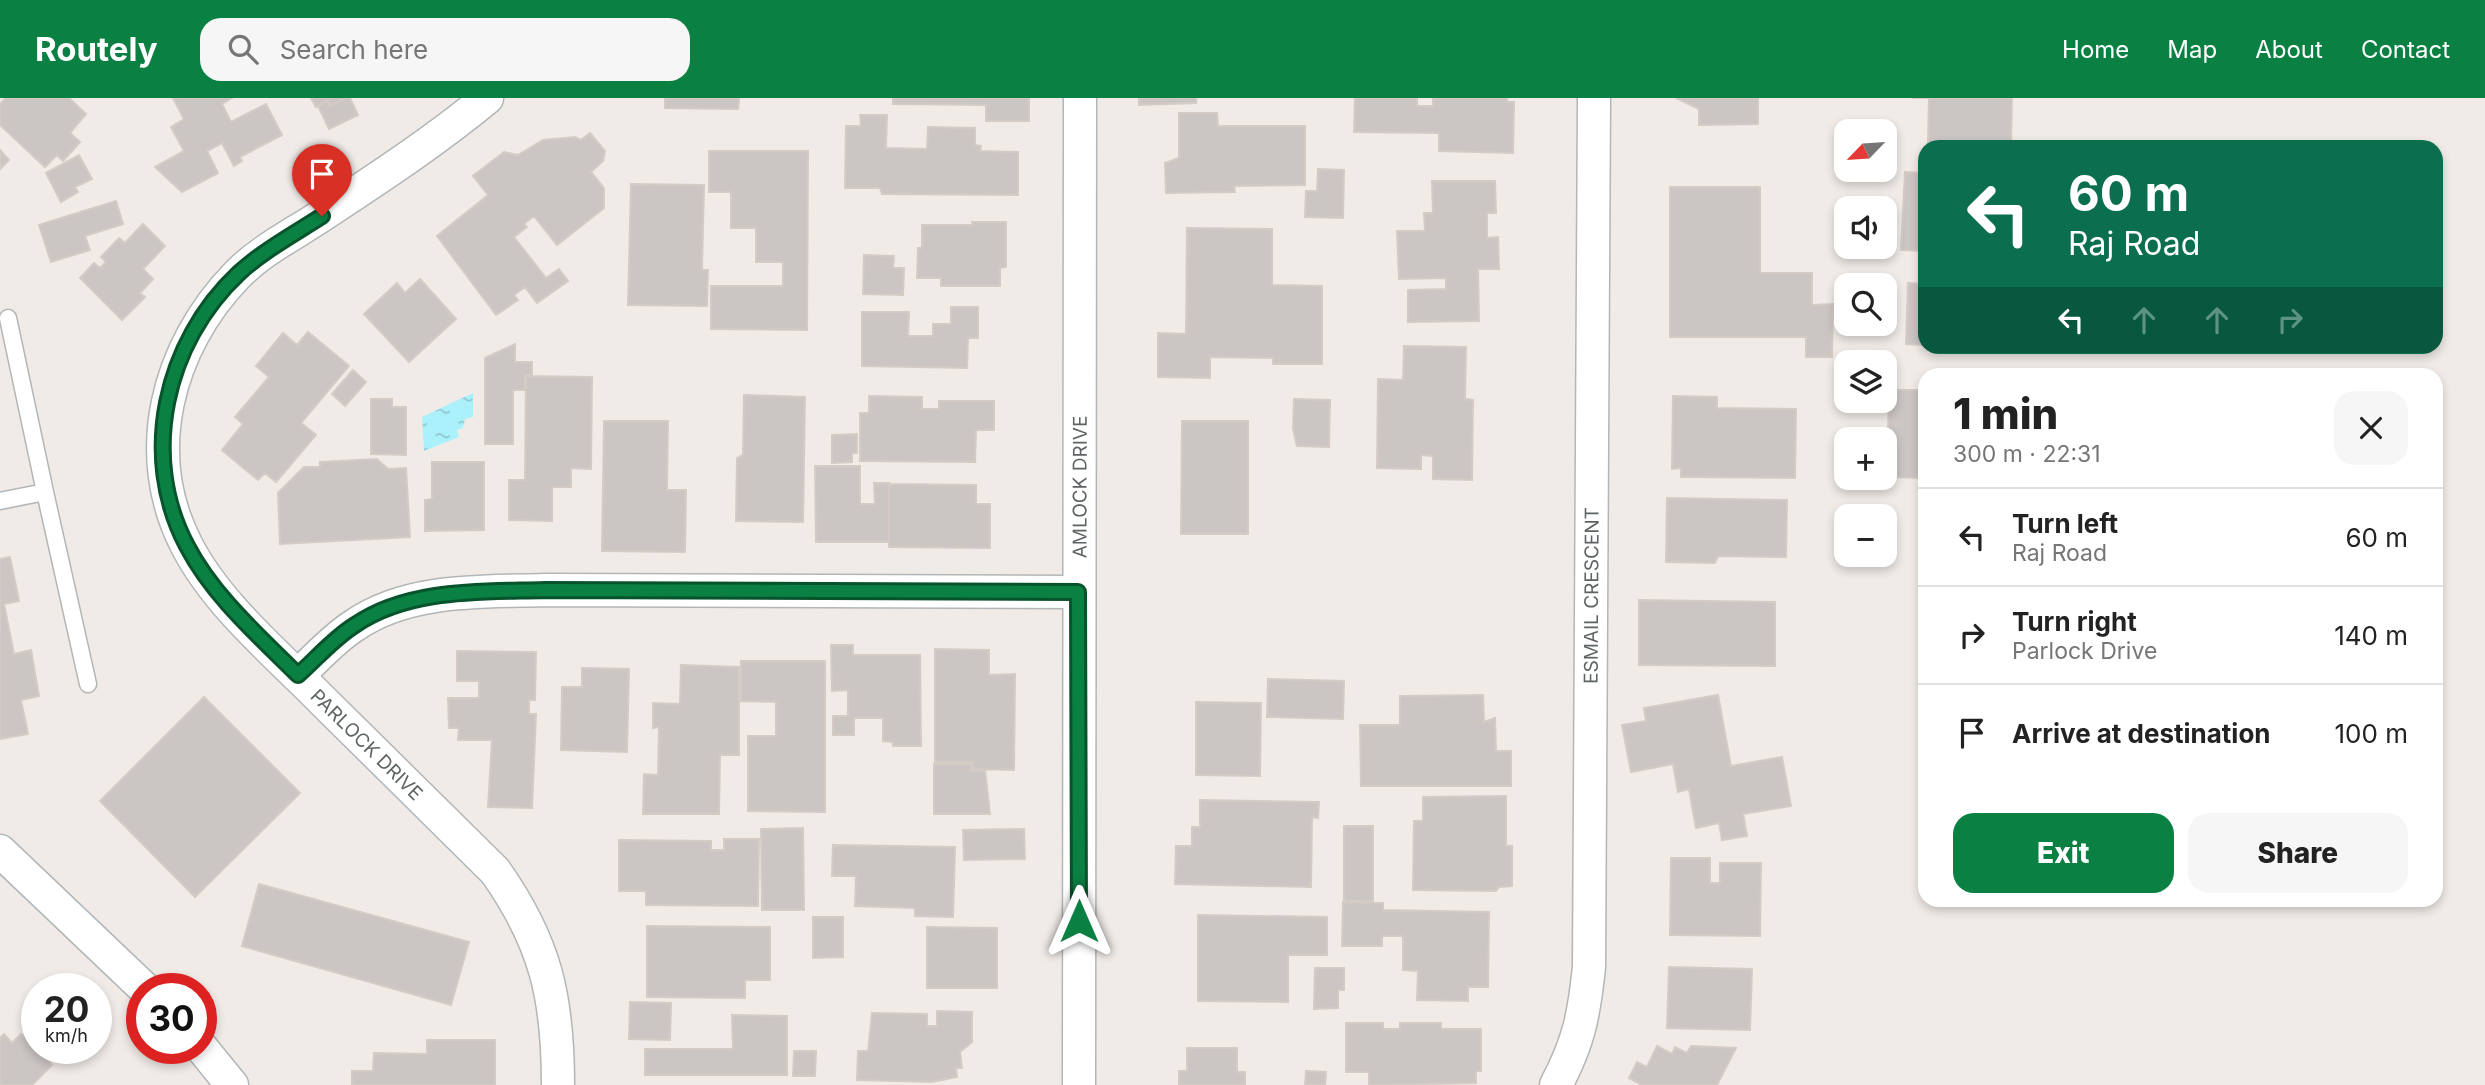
<!DOCTYPE html>
<meta charset="utf-8">
<style>
body{margin:0;font-family:Inter,sans-serif;background:#f6f6f6;color:#222;height:100vh;display:flex;flex-direction:column;font-size:26px;white-space:nowrap}
*{box-sizing:border-box;margin:0}
p{font-size:23px;color:#767676}
.icon{flex:none;width:38px;height:38px;fill:none;stroke:currentColor;stroke-width:2;stroke-linecap:round;stroke-linejoin:round}
.map{position:relative;flex:1;overflow:hidden}
.sheet{position:absolute;left:1918px;top:270px;width:525px;height:539px;display:flex;flex-direction:column;background:#fff;border-radius:21px;box-shadow:0 4px 10px #0003}
.sheet>*{flex:none}
.hud{position:absolute;left:1918px;top:42px;width:525px;height:214px;border-radius:21px;box-shadow:0 4px 10px #0003;background:#0b6e4f;color:#fff;overflow:hidden}
.needle{width:46px;rotate:245deg}
.tools{position:absolute;left:1834px;top:21px;display:grid;gap:14px}
.tools a{display:grid;place-items:center;width:63px;height:63px;border-radius:14px;background:#fff;box-shadow:0 4px 10px #0003;font-size:35px}
.speed{position:absolute;left:21px;top:875px;display:flex;gap:14px;font-size:35px;font-weight:700;text-align:center}
.speed>*{display:grid;place-content:center;width:91px;height:91px;border-radius:50%;background:#fff;box-shadow:0 4px 10px #0003;line-height:1}
.speed small{font-size:18px;font-weight:400}
.speed .limit{border:10px solid #d22;background:#fff;color:#111}
.pin{position:absolute;display:grid;place-items:center;width:60px;height:60px;color:#fff;margin:-72px -30px;border-radius:50% 50% 50% 0;rotate:-45deg;box-shadow:0 0 7px #0007}
.pin .icon{rotate:45deg}
.me{position:absolute;width:77px;margin:-38px;rotate:0deg;stroke-linejoin:round;filter:drop-shadow(0 0 5px #0008)}
.turn{display:flex;align-items:center;gap:24px;height:147px;padding:0 35px;font-size:32px}
.turn .icon{width:91px;height:91px;stroke-width:2.5}
.turn b{display:block;font-size:49px;line-height:60px}
.lanes{display:flex;align-items:center;height:66px;padding:0 35px;background:#0003;justify-content:center;gap:35px;direction:ltr}
.lanes .off{opacity:.35}
.round{display:grid;place-items:center;flex:none;width:74px;height:74px;border-radius:21px;background:#f6f6f6}
.head{display:flex;align-items:center;justify-content:space-between;height:119px;padding:0 35px}
h1{font-size:42px;font-weight:800;line-height:52px}
.primary-button{display:flex;gap:14px;margin-top:auto;padding:14px 35px}
.primary-button a{flex:1;height:80px;border-radius:21px;background:#0b8043;color:#fff;font-size:28px;font-weight:800;line-height:80px;text-align:center}
.primary-button a+a{background:#f6f6f6;color:#222}
ul{padding:0;list-style:none}
li{display:flex;align-items:center;gap:21px;height:98px;padding:0 35px;border-top:2px solid #e0e0e0}
li div{flex:1}
li b{display:block;font-size:26px}
li em{font-style:normal}
header{display:flex;align-items:center;gap:42px;box-sizing:border-box;height:98px;padding:0 35px;background:#0b8043;color:#fff}
header strong{font-size:33px}
nav{display:flex;gap:38px;margin-inline-start:auto;font-size:24px}
.search{width:490px;height:63px;background:#f6f6f6;display:flex;align-items:center;gap:18px;box-sizing:border-box;padding:0 24px;border-radius:21px;color:#767676;font-size:26px}
.map>svg:first-child{display:block}
.water{fill:url(#water-ripples)}
.building{fill:#cbc6c4;stroke:#d4cbc5;stroke-width:2}
.lines{fill:none;stroke-linecap:round;stroke-linejoin:round}
.service-casing{stroke:#b2b6b8;stroke-width:19}
.minor-casing{stroke:#b2b6b8;stroke-width:35}
.service{stroke:#fff;stroke-width:16}
.minor{stroke:#fff;stroke-width:32}
.route-casing{stroke:#07532c;stroke-width:18}
.route{stroke:#0b8043;stroke-width:12}
.labels{text-anchor:middle;stroke-width:6;stroke-linejoin:round;paint-order:stroke}
.street-label{font-size:19px;fill:#5e6466;stroke:#fff}
</style>
<header>
<strong>Routely</strong>
<div class="search"><svg class="icon" aria-label="search" viewBox="0 0 24 24"><circle cx="10" cy="10" r="6"/><path d="M15 15l6 6"/></svg>Search here</div>
<nav><a>Home</a><a>Map</a><a>About</a><a>Contact</a></nav>
</header>
<div class="map">
<svg width="2485" height="987" viewBox="0 0 2485 987">
<defs>
<pattern id="water-ripples" width="26" height="14" patternUnits="userSpaceOnUse" patternTransform="scale(1.75)"><rect width="26" height="14" fill="#aaf1fc"/><path d="M2 4q2-2 4 0t4 0M15 11q2-2 4 0t4 0" fill="none" stroke="#8ec7d0"/></pattern>
</defs>
<rect width="100%" height="100%" fill="#f0ebe7"/>
<path class="water" d="M473,295v24l-8,2 -2,9 -6,2 2,7 -35,14 -2,-34z"/>
<path class="building" d="M6,0h63l17,16 -16,19 10,9 -17,19 -6,-6 -12,12 -45,-42v-21z
M173,0h59l-10,6 9,18 35,-18 16,31 -42,22 2,4 -8,5 -12,-23 -15,8 11,22 -36,19 -27,-25 29,-16 -13,-24 13,-8z
M311,0h34l-14,7 -3,-5 -12,7z
M345,0h5l8,17 -29,14 -11,-23 9,-5 3,5z
M665,0h74l-1,11 -73,-1z
M893,0h136v23h-43v-16l-93,-1z
M1139,0h57v5l-57,2z
M1355,0h62v8h16v-8h74v4h7l-1,51 -74,-2v-18l-85,-1z
M1676,0h82v26l-59,1v-16z
M1912,0h100l-1,47 -83,-2 1,-45z
M1179,15h38l1,13h87v59l-71,1 1,6 -69,1 -1,-30 14,-5z
M860,17h27l-1,33 41,1 1,-22 47,1v17l6,1 -1,5 38,1v43l-136,-1 -2,-6h-35l1,-62h15z
M590,35l15,18 -2,10 -12,11 13,16v20l-47,37 -23,-29 -10,8 3,3 -13,10 32,41 13,-9 9,12 -31,22 -12,-16 -11,8 4,5 -22,15 -59,-79 51,-41 -15,-19 31,-24 14,3 25,-15 32,-3 6,3z
M0,52l9,10 -9,9z
M709,53h99l-1,179 -96,-1v-43h72v-24h-27v-34h-25v-36h-22z
M79,57l13,24 -17,8 3,5 -17,10 -15,-29z
M1318,71l26,1 -1,48 -38,-1 1,-26h11z
M1905,74l20,1v78l-24,-1z
M1432,83h63l1,32h-9v25l11,-1 1,32h-21l1,52 -71,1v-32l38,-1v-11l-47,1 -2,-48h28l-1,-18h9z
M631,86l73,1 -2,85h6l-1,36 -79,-1z
M1670,89h90v86h52v32l21,-1 -1,53h-26v-20h-136z
M116,103l7,23 -38,12 5,14 -39,12 -12,-37z
M972,124h34v45l-6,1v18h-59v-8h-24l1,-30h4v-23h51z
M143,126l22,22 -22,23 10,10 -13,14 5,4 -23,23 -42,-42 14,-15 6,5 6,-6 -5,-5 18,-19 6,5z
M1187,130l85,1v56l50,1v78h-49v-6l-63,-1v21l-52,-1v-44l28,1z
M864,157l30,1 -1,12h11l-1,27 -40,-1z
M420,181l36,40 -47,43 -45,-48 33,-31 8,10z
M1908,185l17,1v61l-19,-1z
M951,209h27v31h-10l-1,30 -105,-2v-54h47l-1,24h25v-12h18z
M308,234l41,34 -48,57 15,12 -40,47 -11,-9 -7,7 -36,-30 21,-26 -8,-7 34,-40 -13,-11 27,-33 14,12z
M515,246v18h17v13h-7v15h-12v54h-28v-86z
M1404,248l62,1 -1,52 8,1 -1,80 -39,-1v-23l-12,-1v14l-44,-1 1,-89 25,1z
M353,272l13,12 -21,24 -13,-12z
M526,278l66,1 -1,92 -20,-1v19h-19v34l-43,-1v-40h16z
M1889,292h36v88l-38,-1z
M744,297l61,2 -2,125 -67,-1 1,-63 6,-3z
M869,298l53,1v12h17v-8h55v29h-18l-1,32 -115,-1v-48h9z
M1673,298l44,1v11l79,1 -1,69 -114,-1v-9l-9,1z
M371,301h21v8h14v48l-35,-1z
M1294,301l36,1 -1,47 -32,-1 -4,-17z
M604,323h64l-1,69h19l-1,62 -83,-1z
M1182,323h66v113h-67z
M857,336v19h-5v9l-20,1v-28z
M377,361l11,10 18,-1 4,69 -130,7 -2,-51 26,-26h16v-5z
M432,364h52v68l-59,1v-31l7,-1z
M815,368h45v38h15l-1,-21h15v59h-73z
M889,386l87,1v19h14v44l-101,-1z
M1667,400l120,2 -1,57 -68,-1 -3,7 -49,-1z
M10,459l9,44 -15,3 10,50 17,-4 8,46 -18,4 7,34 -28,5v-180z
M1639,502l136,2v64l-136,-1z
M831,547h22v10h67l1,91h-28v-4l-10,-1v-23h-29v17h-21v-19h15v-26l-16,1z
M935,551l54,1v25l26,-1 -1,96 -41,-1v-7h-38z
M457,553l79,1 -1,48h-6v14h7l-4,94 -44,-1 4,-67h-34l1,-12h-10l-1,-30h31v-17h-22z
M741,563h84v151l-77,-1v-75h28v-34l-35,-1z
M681,567l58,2v88h-19l-1,59h-76l1,-40 14,1 1,-48 -6,1v-25l27,1z
M582,570l47,1 -2,83 -66,-2 1,-63h20z
M1268,581l76,2 -1,38 -76,-2z
M1483,597l1,27 11,-4 1,33h15v35h-150l-1,-61h40v-29z
M1718,597l13,71 51,-9 9,49 -48,8 4,22 -25,4 -3,-17 -23,5 -7,-39 -11,3 -5,-28 -42,8 -9,-47 24,-4 -2,-13z
M204,599l96,96 -105,104 -95,-96z
M1196,604l65,1 -1,73 -64,-1z
M934,666h37v7l14,-1 5,44h-56z
M1506,698v50h6v40l-13,1 -3,4 -83,-1 1,-69h9v-24z
M1200,702l119,2 -1,16 -6,-1 -1,70 -136,-3 1,-38h16v-19h8z
M1344,728h29v75h-29z
M803,730l1,82h-42l-1,-81z
M1024,731l1,30 -61,1 -1,-30z
M724,741h35l-1,67 -112,-1v-14h-27v-51l92,1v9h13z
M833,747l122,2 -2,70 -38,-1v-8l-60,-2 1,-30h-24z
M1671,760h39v25h10v-20h41l-1,73 -90,-1z
M259,786l210,58 -18,63 -209,-59z
M1343,804l40,1v7l106,2 -1,75h-20v14l-51,-1 1,-29 -15,-1v-34h-21v10h-40z
M1198,817l129,2v38h-39v47l-90,-1z
M813,819h30v40l-30,1z
M647,828l123,1v53h-25v18l-98,-1z
M927,829l70,1v60h-70z
M1669,869l83,2 -2,61 -83,-2z
M1315,870h29v22h-6v18l-24,1z
M630,904l41,1 -1,37 -41,-1z
M937,913l35,1v30l-12,10 2,16h-6l1,9 -25,5 -75,-2 1,-29h10l4,-38 55,1v12h10z
M732,917l55,1v59h-142v-26h88z
M1346,925h37v6h17v-6h41v6h40v42h-5v12l-107,2v-13h-23z
M4,936l8,9 9,-9 31,31 -20,20h-32v-47z
M427,942h68v45h-143v-14h21l1,-18 53,1z
M1657,948l15,8 3,-7 12,6 4,-7 45,2 -19,37h-75l-13,-7 8,-16 10,5z
M1187,950h50v24h8v13h-66v-14h8z
M794,953h22l-1,25h-22z
M1306,973l20,1 -1,13h-20z"/>
<g class="lines">
<g class="service-casing">
<path id="service" d="M8,220l37,174
M0,403l45,-9 43,192"/>
</g>
<g class="minor-casing">
<g id="minor">
<path id="s1" d="M487,0c-52,43 -107,79 -163,116 -28,19 -63,36 -87,61 -70,72 -98,179 -50,271 31,60 92,110 139,158 57,56 113,112 169,167 51,72 63,127 63,214"/>
<path d="M298,577c18,-16 36,-37 57,-50 54,-37 127,-33 190,-35l533,2"/>
<path d="M0,753l145,138"/>
<path d="M201,949l31,38"/>
<path id="s2" d="M1079,987l1,-987"/>
<path id="s3" d="M1556,987c23,-43 28,-70 33,-118l5,-869"/>
</g>
</g>
<use href="#service" class="service"/>
<use href="#minor" class="minor"/>
</g>
<g class="lines">
<g class="route-casing">
<path id="route" d="M322,118c-28,18 -59,35 -83,57 -74,69 -100,183 -52,273 26,50 72,90 111,129 18,-16 36,-37 57,-50 54,-37 127,-33 190,-35l533,2 1,329"/>
</g>
<use href="#route" class="route"/>
</g>
<g class="labels">
<g class="street-label">
<text dy="7" stroke="none"><textPath href="#s2" startOffset="598">AMLOCK DRIVE</textPath></text>
<text dy="7" stroke="none"><textPath href="#s3" startOffset="495">ESMAIL CRESCENT</textPath></text>
<text dy="7" stroke="none"><textPath href="#s1" startOffset="870">PARLOCK DRIVE</textPath></text>
</g>
</g>
</svg>
<div class="tools">
<a><svg class="needle" viewBox="-14 -14 28 28"><path d="M0-13l5 13h-10z" fill="#e53935"/><path d="M0 13l5-13h-10z" fill="#767676"/></svg></a>
<a><svg class="icon" aria-label="sound" viewBox="0 0 24 24"><path d="M4 9h4l5-4v14l-5-4H4zM17 9q2 3 0 6"/></svg></a>
<a><svg class="icon" aria-label="search" viewBox="0 0 24 24"><circle cx="10" cy="10" r="6"/><path d="M15 15l6 6"/></svg></a>
<a><svg class="icon" aria-label="layers" viewBox="0 0 24 24"><path d="M12 4l9 5-9 5-9-5zM3 14l9 5 9-5"/></svg></a>
<a>+</a>
<a>−</a>
</div>
<div class="speed"><div>20<small>km/h</small></div><div class="limit">30</div></div>
<div class="pin" style="left:322px;top:118px;background:#d93025"><svg class="icon" aria-label="arrive" viewBox="0 0 24 24"><path d="M6 21V4h12l-3 4 3 4H6"/></svg></div>
<svg class="me" style="left:1079px;top:823px" viewBox="-20 -20 40 40"><path d="M0-17L14 15 0 8-14 15z" fill="#0b8043" stroke="#fff" stroke-width="4"/></svg>
<div class="hud">
<div class="turn"><svg class="icon" aria-label="left" viewBox="0 0 24 24"><path d="M17 20v-9H6M10 6l-5 5 5 5"/></svg><div><b>60 m</b>Raj Road</div></div>
<div class="lanes"><svg class="icon" aria-label="left" viewBox="0 0 24 24"><path d="M17 20v-9H6M10 6l-5 5 5 5"/></svg><svg class="icon off" aria-label="ahead" viewBox="0 0 24 24"><path d="M12 20V5M6 11l6-6 6 6"/></svg><svg class="icon off" aria-label="ahead" viewBox="0 0 24 24"><path d="M12 20V5M6 11l6-6 6 6"/></svg><svg class="icon off" aria-label="right" viewBox="0 0 24 24"><path d="M7 20v-9h11M14 6l5 5-5 5"/></svg></div>
</div>
<section class="sheet">
<div class="head"><div><h1>1 min</h1><p>300 m · 22:31</p></div><a class="round"><svg class="icon" aria-label="close" viewBox="0 0 24 24"><path d="M6 6l12 12M18 6L6 18"/></svg></a></div>
<ul>
<li><svg class="icon" aria-label="left" viewBox="0 0 24 24"><path d="M17 20v-9H6M10 6l-5 5 5 5"/></svg><div><b>Turn left</b><p>Raj Road</p></div><em>60 m</em></li>
<li><svg class="icon" aria-label="right" viewBox="0 0 24 24"><path d="M7 20v-9h11M14 6l5 5-5 5"/></svg><div><b>Turn right</b><p>Parlock Drive</p></div><em>140 m</em></li>
<li><svg class="icon" aria-label="arrive" viewBox="0 0 24 24"><path d="M6 21V4h12l-3 4 3 4H6"/></svg><div><b>Arrive at destination</b></div><em>100 m</em></li>
</ul>
<div class="primary-button"><a>Exit</a><a>Share</a></div>
</section>
</div>
